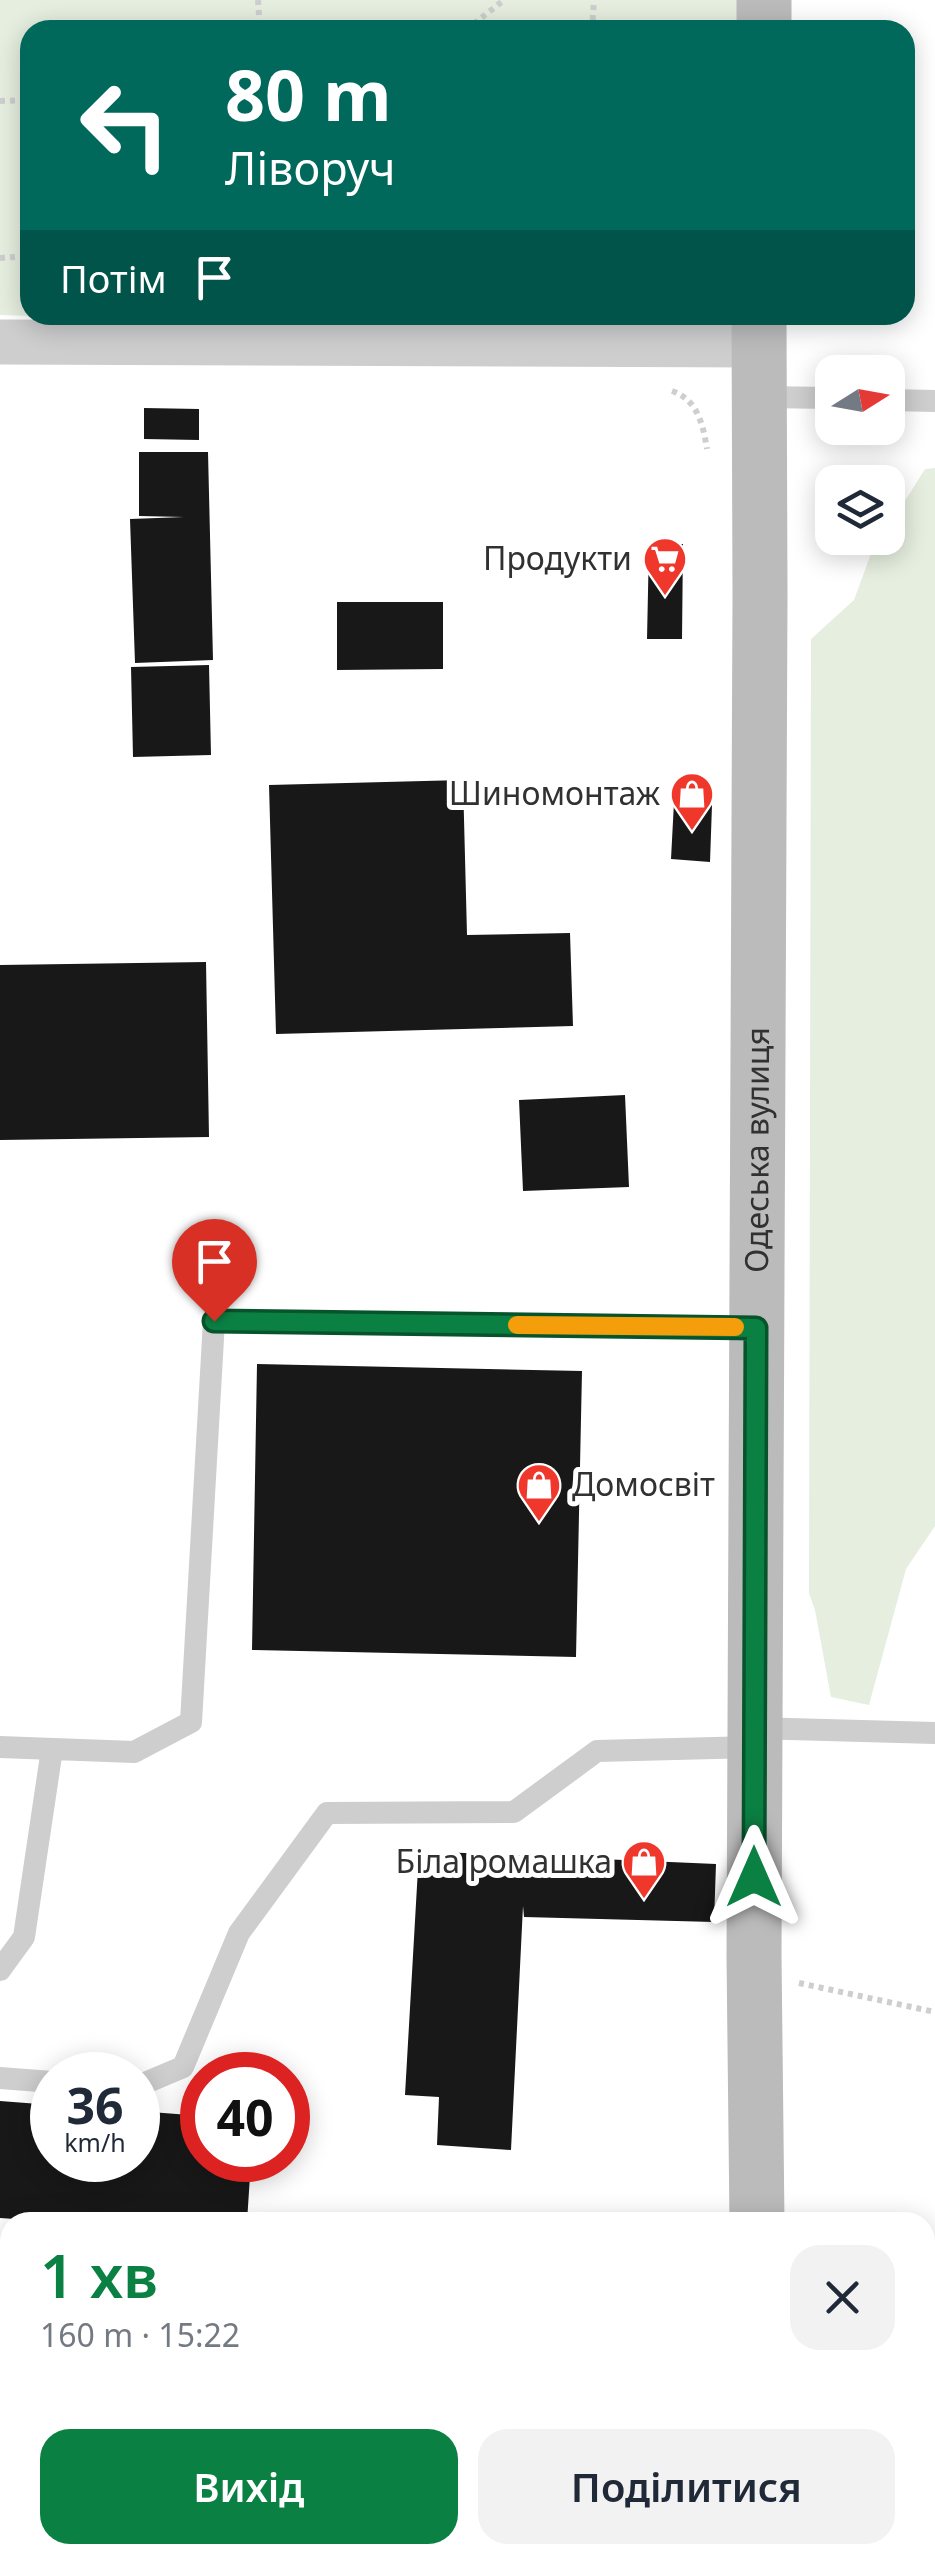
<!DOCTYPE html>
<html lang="uk">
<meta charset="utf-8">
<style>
body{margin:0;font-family:"Noto Sans",sans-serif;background:#f2f2f3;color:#1f2937;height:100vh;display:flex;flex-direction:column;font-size:38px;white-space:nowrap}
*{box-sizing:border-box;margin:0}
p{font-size:32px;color:#747a83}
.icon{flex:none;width:55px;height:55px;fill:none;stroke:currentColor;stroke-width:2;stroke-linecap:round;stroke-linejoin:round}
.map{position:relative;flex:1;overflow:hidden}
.panel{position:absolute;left:0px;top:2212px;width:935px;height:352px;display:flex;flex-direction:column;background:#fff;border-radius:30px 30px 0 0;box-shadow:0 5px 25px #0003}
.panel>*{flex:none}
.hud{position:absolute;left:20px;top:20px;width:895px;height:305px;border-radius:30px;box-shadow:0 5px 25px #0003;background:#00695c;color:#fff;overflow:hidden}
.needle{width:65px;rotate:79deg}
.buttons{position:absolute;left:815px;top:355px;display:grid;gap:20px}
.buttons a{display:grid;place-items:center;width:90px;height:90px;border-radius:20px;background:#fff;box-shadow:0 5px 25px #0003;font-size:50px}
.speed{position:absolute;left:30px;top:2052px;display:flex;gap:20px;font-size:50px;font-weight:700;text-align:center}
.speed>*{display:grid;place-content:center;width:130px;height:130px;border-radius:50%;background:#fff;box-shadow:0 5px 25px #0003;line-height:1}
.speed small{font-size:25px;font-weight:400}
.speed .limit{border:15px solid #d22;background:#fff;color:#111}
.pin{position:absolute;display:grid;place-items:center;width:85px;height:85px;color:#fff;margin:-102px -42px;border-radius:50% 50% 50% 0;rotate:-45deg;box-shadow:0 0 10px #0007}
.pin .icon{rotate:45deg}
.me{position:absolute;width:110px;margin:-55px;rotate:0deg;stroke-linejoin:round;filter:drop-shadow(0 0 8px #0008)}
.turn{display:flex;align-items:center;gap:35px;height:210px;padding:0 40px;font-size:45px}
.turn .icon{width:130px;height:130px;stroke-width:2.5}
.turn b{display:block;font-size:70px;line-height:85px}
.then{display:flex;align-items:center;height:95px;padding:0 40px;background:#0003;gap:20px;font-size:38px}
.round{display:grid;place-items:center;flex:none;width:105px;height:105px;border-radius:30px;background:#f2f2f3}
.headline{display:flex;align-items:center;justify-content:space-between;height:170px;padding:0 40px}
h1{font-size:60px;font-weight:600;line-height:75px;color:#0b8043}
.primary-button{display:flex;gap:20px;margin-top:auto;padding:20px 40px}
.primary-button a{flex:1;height:115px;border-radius:30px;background:#0b8043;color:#fff;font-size:40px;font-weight:600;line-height:115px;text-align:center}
.primary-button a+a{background:#f2f2f3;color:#1f2937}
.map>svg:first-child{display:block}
.green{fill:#e5eedf}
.building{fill:#181818}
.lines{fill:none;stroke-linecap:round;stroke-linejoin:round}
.path{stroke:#cecece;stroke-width:6;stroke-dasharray:5 5;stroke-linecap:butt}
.lane{stroke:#cecece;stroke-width:22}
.street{stroke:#cecece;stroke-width:45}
.secondary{stroke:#bbb;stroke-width:55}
.route-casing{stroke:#07532c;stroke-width:25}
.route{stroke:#0b8043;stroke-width:18}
.slow{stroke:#f59e0b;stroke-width:18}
.labels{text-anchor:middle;stroke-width:10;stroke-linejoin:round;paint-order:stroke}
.poi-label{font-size:32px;fill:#313131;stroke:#fff;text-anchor:end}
.street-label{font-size:32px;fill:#313131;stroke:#fff}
</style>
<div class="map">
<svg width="935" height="2564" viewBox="0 0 935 2564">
<rect width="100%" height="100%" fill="#fff"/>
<path class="green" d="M0,0h737v30h-707v285h610l-55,18 -585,-18z
M935,468v1058l-29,43 -37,136 -38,-8 -16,-87 -6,-17 2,-954 43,-39 18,-49 9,-13h7v-10l37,-59z"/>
<path class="building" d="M144,408l55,1v31l-55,-1z
M139,452h69l5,208 -78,3 -5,-144 54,-2 -45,-1z
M649,544h34l-1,95h-35z
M337,602h106v67l-106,1z
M209,665l2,90 -78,2 -2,-90z
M463,780l4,155 103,-2 3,93 -297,8 -7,-249z
M674,802l38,3 -2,57 -39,-3z
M206,962l3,175 -209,3v-175z
M625,1095l4,92 -106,4 -4,-91z
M257,1364l325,7 -6,286 -324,-7z
M419,1851l297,13 -2,58 -190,-5 -1,-11 -12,244 -74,-5 2,-48 -34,-2z
M0,2101l52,4v55h86v-49l64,5v44h49l-4,62h-187l-60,-4z
M0,2453h10v102h382v9h-392z"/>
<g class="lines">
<path class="path" d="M258,0l2,30
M466,30l38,-30
M592,30l2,-30
M0,101l30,-1
M0,258l30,-2
M672,391c26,9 31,34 35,58
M799,1983l136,29"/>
<path class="lane" d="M758,397l74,1
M888,400l47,1
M755,1728l180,5
M0,1747l134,5 57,-30 23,-401 543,7
M0,1970l24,-33 28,-188
M0,2078l52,4
M138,2086l45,-19 56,-134 88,-120 187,-1 83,-61 157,-4"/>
<path class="street" d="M0,342l758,3
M0,2422h10"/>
<g class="secondary">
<path d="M764,30v-30"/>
<path id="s1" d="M757,2222l-3,-267 6,-1358 -1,-282"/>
<path d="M758,2564v-9"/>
</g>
</g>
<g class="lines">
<g class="route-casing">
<path id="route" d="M214,1321l542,7 -2,549"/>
</g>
<use href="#route" class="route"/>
<path class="slow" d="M517,1325l218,2"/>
</g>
<defs>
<g id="supermarket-pin" transform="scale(2.25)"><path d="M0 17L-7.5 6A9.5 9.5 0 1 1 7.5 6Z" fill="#f0372b" stroke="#fff"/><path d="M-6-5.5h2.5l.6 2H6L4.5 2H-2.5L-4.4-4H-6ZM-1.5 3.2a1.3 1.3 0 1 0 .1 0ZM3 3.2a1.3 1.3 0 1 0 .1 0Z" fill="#fff"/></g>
<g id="shop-pin" transform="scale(2.25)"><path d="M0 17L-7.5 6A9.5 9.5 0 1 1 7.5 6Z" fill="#f0372b" stroke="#fff"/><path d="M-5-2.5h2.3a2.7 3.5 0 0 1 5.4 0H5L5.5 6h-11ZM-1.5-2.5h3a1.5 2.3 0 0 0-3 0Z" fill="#fff"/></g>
</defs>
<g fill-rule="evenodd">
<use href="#supermarket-pin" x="665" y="559"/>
<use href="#shop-pin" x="692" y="794"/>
<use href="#shop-pin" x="539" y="1485"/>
<use href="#shop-pin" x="644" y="1862"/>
</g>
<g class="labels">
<g class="poi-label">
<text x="632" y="570">Продукти</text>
<text x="660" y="805">Шиномонтаж</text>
<text x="572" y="1496" text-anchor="start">Домосвіт</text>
<text x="612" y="1873">Біла ромашка</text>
</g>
<g class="street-label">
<text dy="11" stroke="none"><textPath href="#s1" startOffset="1072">Одеська вулиця</textPath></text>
</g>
</g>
</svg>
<div class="buttons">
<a><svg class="needle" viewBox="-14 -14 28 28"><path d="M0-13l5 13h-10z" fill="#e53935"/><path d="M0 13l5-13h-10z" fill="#747a83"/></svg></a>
<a><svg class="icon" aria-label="layers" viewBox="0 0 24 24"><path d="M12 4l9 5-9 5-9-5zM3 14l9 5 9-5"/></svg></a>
</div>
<div class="speed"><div>36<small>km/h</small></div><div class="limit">40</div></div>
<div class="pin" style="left:214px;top:1321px;background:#d93025"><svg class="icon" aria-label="arrive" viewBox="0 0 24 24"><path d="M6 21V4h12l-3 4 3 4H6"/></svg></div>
<svg class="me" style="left:754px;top:1877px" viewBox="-20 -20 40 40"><path d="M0-17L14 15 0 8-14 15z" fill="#0b8043" stroke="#fff" stroke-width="4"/></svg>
<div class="hud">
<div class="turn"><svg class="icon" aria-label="left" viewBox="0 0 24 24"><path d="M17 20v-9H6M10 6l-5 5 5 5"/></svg><div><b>80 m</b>Ліворуч</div></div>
<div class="then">Потім<svg class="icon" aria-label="arrive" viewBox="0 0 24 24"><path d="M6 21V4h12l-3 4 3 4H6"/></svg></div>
</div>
<section class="panel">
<div class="headline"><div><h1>1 хв</h1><p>160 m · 15:22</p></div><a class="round"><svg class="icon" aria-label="close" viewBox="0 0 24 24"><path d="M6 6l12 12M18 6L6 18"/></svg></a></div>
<div class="primary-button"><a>Вихід</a><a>Поділитися</a></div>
</section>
</div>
